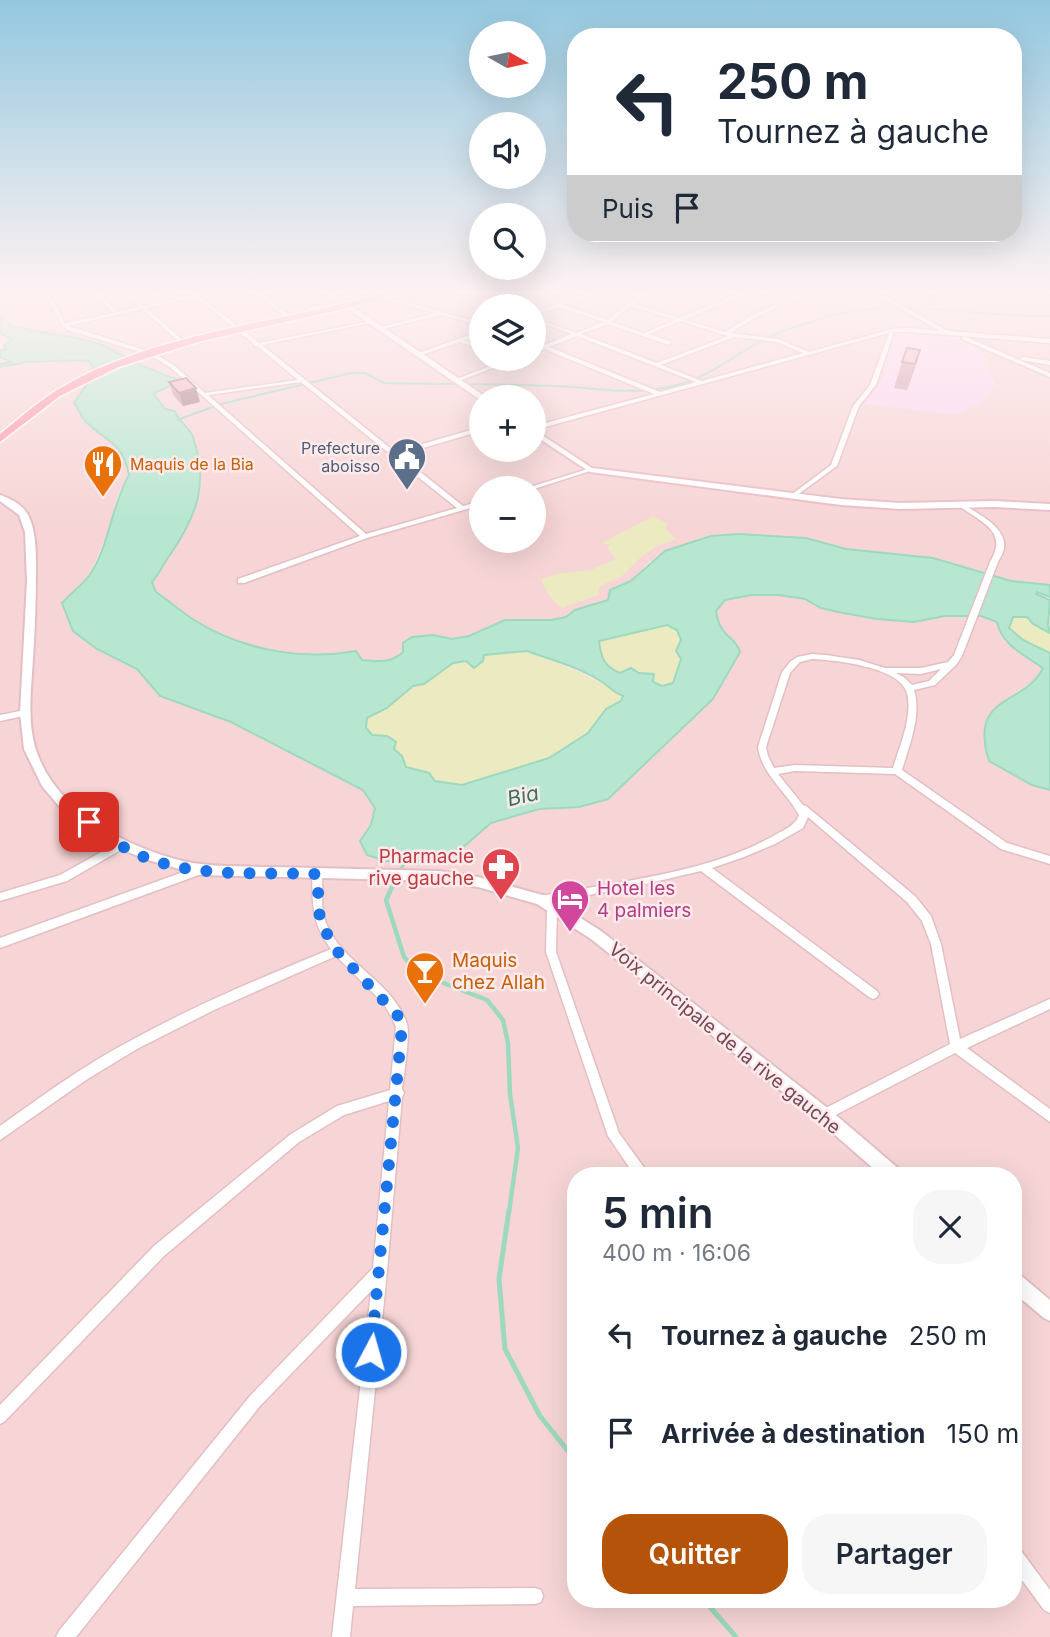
<!DOCTYPE html>
<html lang="fr">
<meta charset="utf-8">
<style>
body{margin:0;font-family:Inter,sans-serif;background:#f6f6f7;color:#1f2937;height:100vh;display:flex;flex-direction:column;font-size:26px;white-space:nowrap}
*{box-sizing:border-box;margin:0}
p{font-size:23px;color:#747a83}
.icon{flex:none;width:38px;height:38px;fill:none;stroke:currentColor;stroke-width:2;stroke-linecap:round;stroke-linejoin:round}
.map{position:relative;flex:1;overflow:hidden}
.details{position:absolute;left:567px;top:1167px;width:455px;height:441px;display:flex;flex-direction:column;background:#fff;border-radius:28px;box-shadow:0 7px 28px #0002}
.details>*{flex:none}
.top-card{position:absolute;left:567px;top:28px;width:455px;height:214px;border-radius:28px;box-shadow:0 7px 28px #0002;background:#fff;color:#1f2937;overflow:hidden}
.needle{width:46px;rotate:99deg}
.fabs{position:absolute;left:469px;top:21px;display:grid;gap:14px}
.fabs a{display:grid;place-items:center;width:77px;height:77px;border-radius:50%;background:#fff;box-shadow:0 7px 28px #0002;font-size:35px}
.pin{position:absolute;display:grid;place-items:center;width:60px;height:60px;color:#fff;margin:-30px;border-radius:14px;box-shadow:0 4px 10px #0006}
.me{position:absolute;width:77px;margin:-38px;rotate:6deg;stroke-linejoin:round;filter:drop-shadow(0 0 5px #0008)}
.turn{display:flex;align-items:center;gap:24px;height:147px;padding:0 35px;font-size:32px}
.turn .icon{width:91px;height:91px;stroke-width:2.5}
.turn b{display:block;font-size:49px;line-height:60px}
.then{display:flex;align-items:center;height:66px;padding:0 35px;background:#0003;gap:14px;font-size:26px}
.round{display:grid;place-items:center;flex:none;width:74px;height:74px;border-radius:28px;background:#f6f6f7}
.headline{display:flex;align-items:center;justify-content:space-between;height:119px;padding:0 35px}
h1{font-size:42px;font-weight:600;line-height:52px}
.action{display:flex;gap:14px;margin-top:auto;padding:14px 35px}
.action a{flex:1;height:80px;border-radius:28px;background:#b45309;color:#fff;font-size:28px;font-weight:600;line-height:80px;text-align:center}
.action a+a{background:#f6f6f7;color:#1f2937}
ul{padding:0;list-style:none}
li{display:flex;align-items:center;gap:21px;height:98px;padding:0 35px}
li div{flex:1}
li b{display:block;font-size:26px}
li em{font-style:normal}
.map>svg:first-child{display:block}
.residential{fill:#f7d5d6;fill-rule:evenodd}
.medical{fill:#fbd6f1}
.green{fill:#ebeac1}
.water{fill:#b7e7d1;stroke:#9dd9be;stroke-width:2;fill-rule:evenodd}
.lines{fill:none;stroke-linecap:round;stroke-linejoin:round}
.stream-far3{stroke:#9dd9be;stroke-width:2}
.stream-far2{stroke:#9dd9be;stroke-width:3.5}
.stream-far1{stroke:#9dd9be;stroke-width:4.5}
.stream{stroke:#9dd9be;stroke-width:5}
.minor-casing{stroke:#e2bfc4;stroke-width:3}
.tertiary-casing{stroke:#e2bfc4;stroke-width:4}
.secondary-casing{stroke:#e9bec5;stroke-width:4}
.trunk-casing{stroke:#fff;stroke-width:3}
.minor{fill:#fff;fill-rule:evenodd}
.tertiary{fill:#fff;fill-rule:evenodd}
.secondary{fill:#fff;fill-rule:evenodd}
.trunk{fill:#fc9aaa;fill-rule:evenodd}
.wall{fill:#d1a0ab}
.shaded-wall{fill:#aa828b}
.building{fill:#f3bac7;stroke:#aa828b;stroke-width:2}
.route{stroke:#1a73e8;stroke-width:12;stroke-dasharray:0 21.6}
.labels{text-anchor:middle;stroke-width:5;stroke-linejoin:round;paint-order:stroke}
.far-service-label{font-size:16px;fill:#4e5e75;stroke:#ffeaeb;text-anchor:end}
.far-food-label{font-size:16px;fill:#c56008;stroke:#ffeaeb;text-anchor:start}
.health-label{font-size:19px;fill:#be3a42;stroke:#ffeaeb;text-anchor:end}
.hotel-label{font-size:19px;fill:#b23c85;stroke:#ffeaeb;text-anchor:start}
.food-label{font-size:19px;fill:#c56008;stroke:#ffeaeb;text-anchor:start}
.street-label{font-size:19px;fill:#764854;stroke:#ffeaeb}
.water-label{font-size:21px;font-style:italic;fill:#39755a;stroke:#ffeaeb}
</style>
<div class="map">
<svg width="1050" height="1637" viewBox="0 0 1050 1637">
<rect width="100%" height="100%" fill="#fde3e4"/>
<path class="residential" d="M0,291h1050v294l-39,-4 -78,-23 -87,-9 -40,-11 -95,-2 -46,15 -16,11 -18,19 -21,9 -2,10 -33,10 -9,7 -15,3h-46l-36,16 -17,3 -19,-4 -38,24 -14,3 -19,-2 -6,-9 -53,4 -52,-9 -40,-16 -22,-13 -33,-25 -4,-10 28,-42 21,-50 -17,-67 -19,-14 -12,-15 19,-7 1,-11 -33,-11 -37,-20 -26,-8 -64,-10 -13,-9zM481,306h53v53h-53zM481,397h53v53h-53zM481,488h53v53h-53z
M83,360l7,2 5,9 -21,33 10,17 28,20 13,15 4,19 -11,19 -8,32 -20,49 -28,28 35,46 40,20 23,27 71,26 132,68 12,18 -8,47 19,6 53,-1 22,-11 30,-26 48,-14 40,-2 134,-108 27,-47 -2,-6 -20,-19 -2,-16 9,-11 26,-5h28l26,4 16,9 112,11 12,-3h36l17,6 1,10 7,11 38,25 -6,10 -25,16 -24,67 43,24 18,5v847h-1050v-1270l27,-5zM576,1176h437v424h-437z"/>
<path class="medical" d="M914,332l38,4 27,9 16,39 -15,20 -25,11 -90,-11 16,-21 7,-19v-16l8,-15z"/>
<path class="green" d="M653,516l14,8 -1,6 11,9 -20,7 -17,12 -18,18 -22,10 -2,9 -36,13c-10,-8 -17,-17 -21,-29l16,-5 34,-4 25,-11 -9,-11 3,-3 -8,-2z
M1013,616l14,1 6,7 17,9v20l-27,-13 -14,-12z
M667,625l10,5c8,20 1,34 -4,53l-11,3 -9,-4v-8c-30,-1 -50,3 -54,-33z
M527,651c25,9 48,19 72,31 10,4 13,11 24,14l-2,5 -15,8 -18,24 -39,25 -87,27 -27,-4 -6,-8 -24,-6c-4,-12 -12,-20 -18,-31l-15,-1 -6,-7 1,-10 20,-10 26,-22 11,-2 29,-21 30,-2 1,-6z"/>
<path class="water" d="M0,318l13,9 64,11 26,7 37,20 38,15c-7,9 -16,7 -24,14l11,15 10,2c3,11 14,15 18,26 16,47 4,78 -23,118 -7,9 -10,18 -18,27l4,10c12,8 23,18 35,26 47,31 109,43 165,33l6,9c16,1 28,4 41,-8v-9l9,-6 21,-2 19,4 17,-3 36,-16h46l15,-3 9,-7 33,-10 2,-10 21,-9 34,-30 46,-15 27,-2 68,4 40,11 87,9 78,23 39,4v12l-13,-5 -1,2 14,6 -2,25 2,8 -17,-9 -6,-7h-14l-4,11 14,12 27,13v137l-18,-5 -43,-24c-21,-68 35,-54 54,-93 -18,-13 -41,-22 -46,-46l-16,-6h-36l-31,6 -37,-3 -39,-7 -17,-4 -16,-9 -26,-4h-28l-26,5 -9,11c4,28 19,24 24,41l-27,47 -105,100 -29,8 -40,2 -48,14 -30,26 -22,11 -53,1 -19,-6 -7,-14 11,-16 4,-17 -12,-18 -132,-68 -71,-26 -23,-27 -40,-20 -24,-18 -11,-28c8,-9 19,-17 27,-27 20,-28 22,-70 40,-101 -7,-34 -21,-32 -43,-53 -5,-5 -7,-13 -12,-19l21,-31 -5,-10 -7,-2 -56,2 -27,5v-3l11,-2 -11,-5v-7l6,-1 -2,-4 8,-6 -12,-5zM667,625l10,5 4,10 -5,11 5,8 -8,24 -11,3 -9,-4 1,-8 -15,-1 -8,-5 -11,5c-16,-7 -19,-15 -21,-32zM527,651c25,9 56,17 78,33 7,5 9,9 18,12l-2,5 -15,8 -18,24 -39,25 -87,27 -27,-4 -6,-8 -23,-6 -4,-11 -8,-7 2,-7 -9,-6 -15,-1 -6,-7 1,-10 20,-10 26,-22 11,-2 29,-21 13,-2 8,7 9,-7 1,-6z"/>
<g class="lines">
<path class="stream-far3" d="M923,308l14,-7 -10,-10
M177,420l44,-16 130,-31h14l19,10c57,1 113,1 170,3 38,1 72,9 110,2 36,-6 65,-28 95,-46 18,-11 44,-17 64,-24 71,-23 154,0 227,-2"/>
<path class="stream-far2" d="M393,885l14,-28"/>
<path class="stream-far1" d="M394,883l-8,17 18,57 14,16 69,27 16,20 5,23 2,51 8,54 -9,64"/>
<path class="stream" d="M509,1210l-10,69 6,70 35,67 36,45
M704,1600l32,37"/>
<g class="minor-casing">
<path id="minor" d="M43,291h5l17,32 49,-10 -24,-22h5l23,21 21,-5 -17,-16h5l17,15 17,-4 -10,-11h5l10,10 27,-6 -4,-4h5l4,3 12,-3h10l-20,5 59,47 113,-22 -2,2 -108,22 133,107 86,-25v4l-82,24 64,51 18,-5v4l-114,33 -123,45h-6v-4l122,-43 -189,-168 -21,-13 -82,-25 -6,-5zM196,297l58,47v2h3l41,34 -93,13 -30,-27 -21,-13 -86,-27 74,-17 41,36 2,-1v-2l-39,-34zM301,382l89,72v2l3,1 64,51 -91,26 -158,-139z
M253,291h5l35,27v2h-4z
M364,291h10l-38,9 -2,-1z
M536,291h6l17,13 34,-13h8l-38,14 44,15 30,-23 -12,-6h7l8,4 5,-4h5l-16,13 45,14 65,-27h7l-67,29 41,12 26,-16 54,-25h7l-57,27 -25,15 48,6 31,13 83,-23 18,-1 30,3 -71,-40h6l73,40 102,8v4l-140,-11h-16l-18,53 -17,21 -22,60 -44,32 -2,-1v-2l40,-30 22,-59 17,-21 19,-52 -355,97v-4l120,-32 -110,-45 -10,3v-3l5,-2 -5,-2v-3l10,3 28,-11 -27,-10v-2l32,11 27,-11 -45,-15 -25,8v-3l21,-7zM631,306l44,14 -31,13 -33,-11zM680,321l48,15 -71,27 -76,-29 27,-10 61,21 2,-1v-2l-22,-8zM577,336l119,46 -36,10 -111,-45zM734,337l43,5 26,11 -101,28 -41,-16z
M1013,291h5v1l-2,1z
M382,296l99,27v2l-40,-10 -63,15v-2l58,-15 -56,-15z
M481,331v4l-16,5 16,7v3l-21,-8 -39,13 -5,-1z
M962,337h4l84,36v4l-88,-38z
M1023,357l27,4v4l-29,-5 -1,-1z
M509,359h7l-57,22 -5,-1z
M588,469l5,1 -59,19 -7,-1z
M959,504h4c15,10 48,25 40,48 -1,4 -4,7 -5,10l-36,94 -6,9 -21,20 -21,5c8,25 -5,56 -12,80l105,73 43,13v8l-49,-15 -106,-75 -100,-3 -17,3 25,31 3,1 109,90 16,20 10,28 19,95 90,-40v10l-83,39 83,61v13l-95,-69 -131,68 -4,-2 -2,-4 2,-4 130,-67 -19,-100 -9,-23 -15,-19 -99,-85 -5,11 -28,16 -31,13 -32,11 165,123 2,3 -2,3 -4,2 -4,-2 -168,-126 -60,14 -100,19 -4,-1 -1,-3 1,-3 4,-1c75,-14 168,-23 234,-61 10,-6 20,-9 24,-20 -13,-24 -37,-40 -41,-68l24,-75 8,-10 7,-5 15,-3 14,1 33,5 26,8h36l27,-6 6,-7 36,-93c19,-31 -9,-40 -31,-56zM812,659c23,1 88,8 95,34 6,23 -7,52 -14,75l-98,-3 -21,3 -6,-12 -2,-9 24,-74 10,-11zM941,669l-12,12 -17,4 -7,-7 -9,-5 25,1z
M25,710l4,3 -1,2 -28,6v-6z
M121,841l3,1 2,3 -2,3 -57,33 -67,20v-8l60,-18z
M200,866l4,1 1,3 -1,3 -204,75v-10z
M317,870l4,1 1,3c1,16 -2,34 4,49 16,41 67,58 81,101 3,11 -3,52 -5,65l2,4 -2,4 -15,174 -32,318 180,-1 6,2 2,6 -2,6 -6,2 -182,2 -3,31h-18l39,-346 -111,115 -184,231h-20l3,-6 191,-235 123,-128 16,-167 -45,14 -45,27 -135,114 -159,165 -5,3v-19l154,-159 137,-112 46,-28 53,-16 6,-63 -5,-11 -8,-13 -47,-47 -124,55 -75,38 -51,31 -86,60v-14c42,-30 84,-61 130,-85 65,-36 133,-64 201,-92 -20,-27 -18,-44 -19,-75l1,-3z
M552,903l4,1 1,3 -1,45 63,181 31,43h-15l-27,-40 -62,-184 1,-45 1,-3z
M1013,1546l6,2 31,42v23l-6,-3 -31,-42z"/>
</g>
<g class="tertiary-casing">
<path id="tertiary" d="M0,495c11,4 24,10 29,22 7,15 7,35 7,52 0,30 -1,60 -3,90 -2,32 -7,69 6,99 22,54 83,86 136,101 32,9 67,7 100,8 55,1 109,3 164,4l39,6 68,19 55,35 229,179 70,60 2,6h-20l-64,-56 -227,-181 -54,-35 -59,-17 -39,-6 -239,-6 -52,-15 -25,-10 -46,-27 -19,-18 -16,-19 -18,-37 -4,-36 7,-132 -2,-49 -6,-17 -19,-14z
M1013,1271l6,3 31,26v21l-6,-3 -31,-26z"/>
</g>
<g class="secondary-casing">
<path id="secondary" d="M322,291h8l156,106 -7,2z
M534,430l58,38 249,31 59,4 94,-2 56,3v6l-56,-3 -94,2 -59,-4 -251,-33 -56,-37z"/>
</g>
<g class="trunk-casing">
<path id="trunk" d="M389,291h13l-41,14 -163,37 -79,25 -59,29 -60,46v-8c21,-17 41,-35 64,-48 96,-55 220,-63 325,-95z"/>
</g>
<use href="#minor" class="minor"/>
<use href="#tertiary" class="tertiary"/>
<use href="#secondary" class="secondary"/>
<use href="#trunk" class="trunk"/>
</g>
<path class="wall" d="M920,350l-13,40 -13,-2 8,-26z
M169,382l31,20 -17,4 -10,-11z"/>
<path class="shaded-wall" d="M920,350l-8,26 -5,14 8,-26z
M196,388l4,14 -17,4 -4,-13z"/>
<path class="building" d="M907,348l13,2 -5,14 -13,-2z
M186,378l10,10 -17,5 -10,-11z"/>
<linearGradient id="sky" x2="0" y2="1"><stop stop-color="#94c8df"/><stop offset="0.56" stop-color="#fef2f3"/><stop offset="1" stop-color="#fef2f3" stop-opacity="0"/></linearGradient>
<rect width="1050" height="521" fill="url(#sky)"/>
<g class="lines">
<path class="route" d="M89,822c10,8 20,16 31,23 57,35 132,27 197,29l3,48 17,29 62,66 3,10 -31,325"/>
</g>
<defs>
<g id="civic-pin" transform="scale(2.0125)"><path d="M0 17L-7.5 6A9.5 9.5 0 1 1 7.5 6Z" fill="#5c6f8a" stroke="#ffeaeb"/><path d="M-.6-6.5H3V-4.5H.6V-3L4-1V1h2V6H-6V1h2V-1L-.6-3ZM-1.2 2.5V6h2.4V2.5Z" fill="#fff"/></g>
<g id="restaurant-pin" transform="scale(2.0125)"><path d="M0 17L-7.5 6A9.5 9.5 0 1 1 7.5 6Z" fill="#e8710a" stroke="#ffeaeb"/><path d="M-5-6h1v4h1v-4h1v4h1v-4h1v5L-1.5 .5V6h-2V.5L-5-1ZM5-6V6H3V1.5H1.5Q1.5-4 5-6Z" fill="#fff"/></g>
<g id="pharmacy-pin" transform="scale(2.0125)"><path d="M0 17L-7.5 6A9.5 9.5 0 1 1 7.5 6Z" fill="#e0444e" stroke="#ffeaeb"/><path d="M-2-6h4v4h4v4h-4v4h-4v-4h-4v-4h4Z" fill="#fff"/></g>
<g id="hotel-pin" transform="scale(2.0125)"><path d="M0 17L-7.5 6A9.5 9.5 0 1 1 7.5 6Z" fill="#d1479c" stroke="#ffeaeb"/><path d="M-6-4.5h1.5V1H6V5H4.5V3h-9V5H-6ZM-4 0a1.8 1.8 0 1 1 3.6 0ZM.5 0V-2.5h3Q6-2.5 6 0Z" fill="#fff"/></g>
<g id="bar-pin" transform="scale(2.0125)"><path d="M0 17L-7.5 6A9.5 9.5 0 1 1 7.5 6Z" fill="#e8710a" stroke="#ffeaeb"/><path d="M-6-5H6L.8 .8V4.5H3.5V6h-7V4.5H-.8V.8Z" fill="#fff"/></g>
</defs>
<g fill-rule="evenodd">
<use href="#civic-pin" x="407" y="457"/>
<use href="#restaurant-pin" x="103" y="464"/>
<use href="#pharmacy-pin" x="501" y="867"/>
<use href="#hotel-pin" x="570" y="899"/>
<use href="#bar-pin" x="425" y="971"/>
</g>
<g class="labels">
<g class="far-service-label">
<text x="380" y="454">Prefecture<tspan x="380" dy="18">aboisso</tspan></text>
</g>
<g class="far-food-label">
<text x="130" y="470">Maquis de la Bia</text>
</g>
<g class="health-label">
<text x="474" y="863">Pharmacie<tspan x="474" dy="22">rive gauche</tspan></text>
</g>
<g class="hotel-label">
<text x="597" y="895">Hotel les<tspan x="597" dy="22">4 palmiers</tspan></text>
</g>
<g class="food-label">
<text x="452" y="967">Maquis<tspan x="452" dy="22">chez Allah</tspan></text>
</g>
<g class="street-label">
<text transform="translate(725 1038) rotate(39)" y="7">Voix principale de la rive gauche</text>
</g>
<g class="water-label">
<text transform="translate(523 796) rotate(-13)" y="7">Bia</text>
</g>
</g>
</svg>
<div class="fabs">
<a><svg class="needle" viewBox="-14 -14 28 28"><path d="M0-13l5 13h-10z" fill="#e53935"/><path d="M0 13l5-13h-10z" fill="#747a83"/></svg></a>
<a><svg class="icon" aria-label="sound" viewBox="0 0 24 24"><path d="M4 9h4l5-4v14l-5-4H4zM17 9q2 3 0 6"/></svg></a>
<a><svg class="icon" aria-label="search" viewBox="0 0 24 24"><circle cx="10" cy="10" r="6"/><path d="M15 15l6 6"/></svg></a>
<a><svg class="icon" aria-label="layers" viewBox="0 0 24 24"><path d="M12 4l9 5-9 5-9-5zM3 14l9 5 9-5"/></svg></a>
<a>+</a>
<a>−</a>
</div>
<div class="pin" style="left:89px;top:822px;background:#d93025"><svg class="icon" aria-label="arrive" viewBox="0 0 24 24"><path d="M6 21V4h12l-3 4 3 4H6"/></svg></div>
<svg class="me" style="left:371px;top:1352px" viewBox="-20 -20 40 40"><circle r="17" fill="#1a73e8" stroke="#fff" stroke-width="3"/><path d="M0-11L8 9 0 5-8 9z" fill="#fff"/></svg>
<div class="top-card">
<div class="turn"><svg class="icon" aria-label="left" viewBox="0 0 24 24"><path d="M17 20v-9H6M10 6l-5 5 5 5"/></svg><div><b>250 m</b>Tournez à gauche</div></div>
<div class="then">Puis<svg class="icon" aria-label="arrive" viewBox="0 0 24 24"><path d="M6 21V4h12l-3 4 3 4H6"/></svg></div>
</div>
<section class="details">
<div class="headline"><div><h1>5 min</h1><p>400 m · 16:06</p></div><a class="round"><svg class="icon" aria-label="close" viewBox="0 0 24 24"><path d="M6 6l12 12M18 6L6 18"/></svg></a></div>
<ul>
<li><svg class="icon" aria-label="left" viewBox="0 0 24 24"><path d="M17 20v-9H6M10 6l-5 5 5 5"/></svg><div><b>Tournez à gauche</b></div><em>250 m</em></li>
<li><svg class="icon" aria-label="arrive" viewBox="0 0 24 24"><path d="M6 21V4h12l-3 4 3 4H6"/></svg><div><b>Arrivée à destination</b></div><em>150 m</em></li>
</ul>
<div class="action"><a>Quitter</a><a>Partager</a></div>
</section>
</div>
